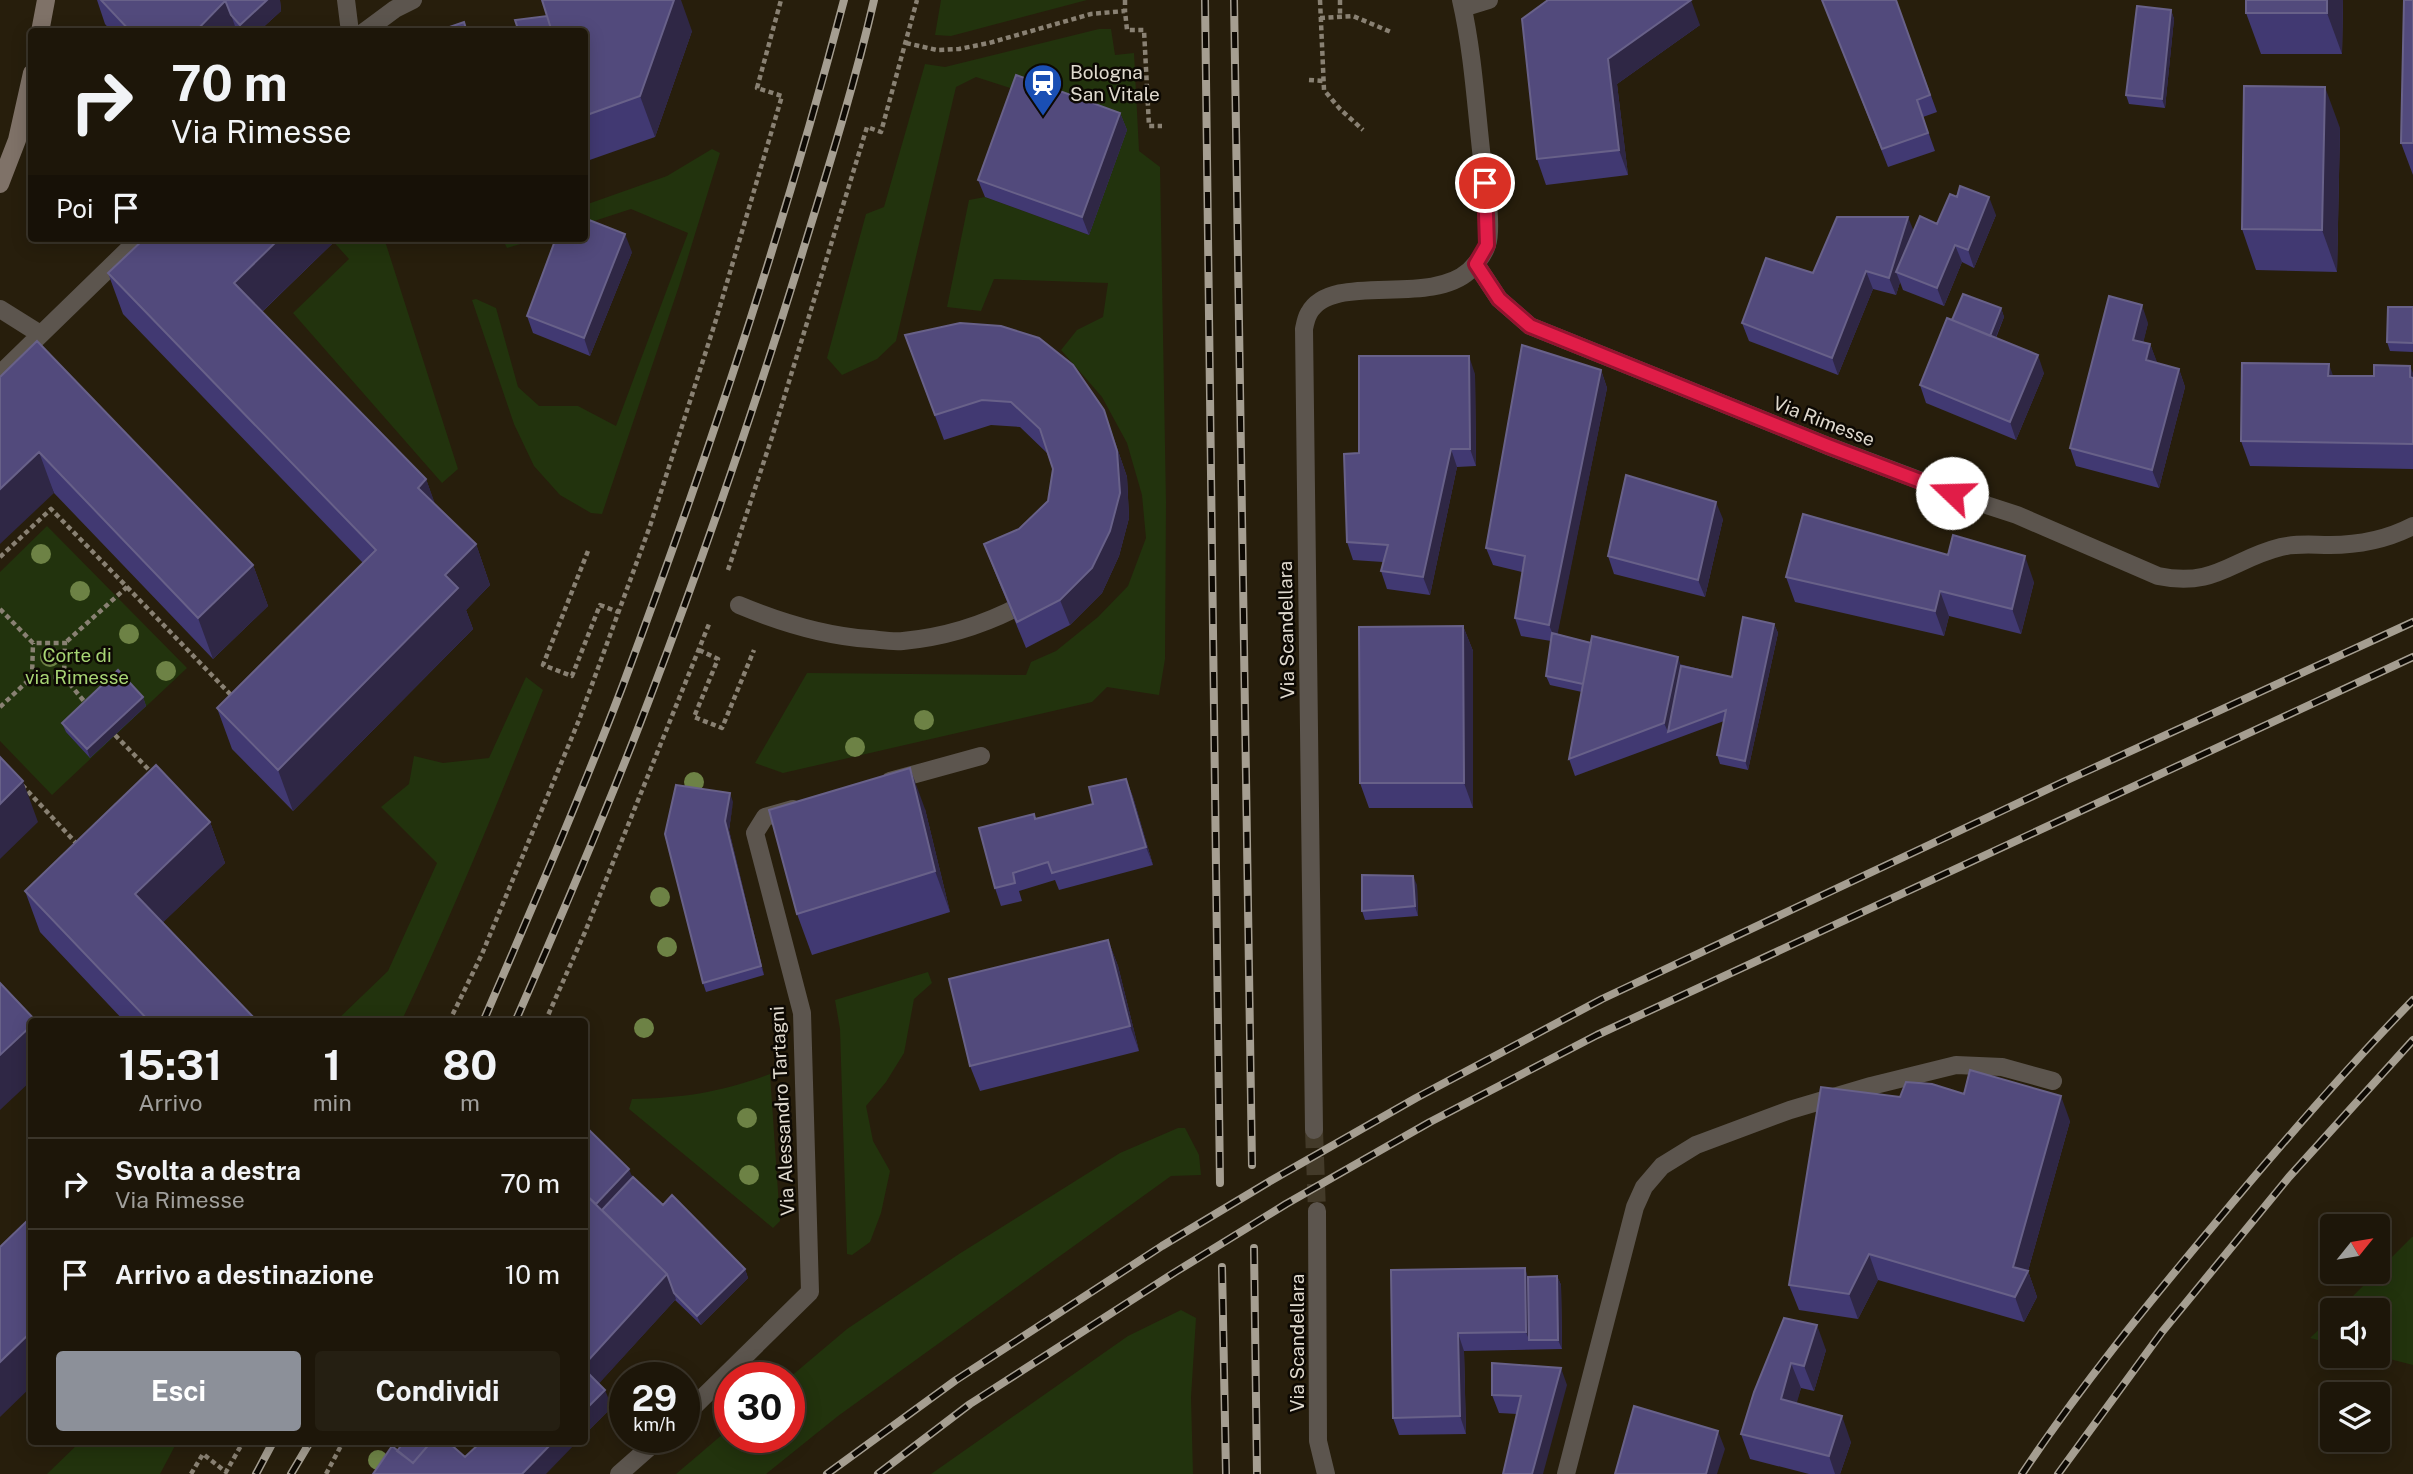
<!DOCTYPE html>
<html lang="it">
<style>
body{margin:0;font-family:"Public Sans",sans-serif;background:#251f12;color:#f1f3f6;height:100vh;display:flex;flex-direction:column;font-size:26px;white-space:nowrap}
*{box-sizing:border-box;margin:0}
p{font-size:23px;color:#a09f9c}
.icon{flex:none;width:38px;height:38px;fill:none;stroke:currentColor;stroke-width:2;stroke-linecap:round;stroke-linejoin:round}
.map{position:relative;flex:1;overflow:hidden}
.sheet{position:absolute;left:28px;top:1018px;width:560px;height:427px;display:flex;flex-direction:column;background:#1d1609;border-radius:7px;box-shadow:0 4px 18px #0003,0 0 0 2px #3b352a}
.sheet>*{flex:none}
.hud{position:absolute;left:28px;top:28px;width:560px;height:214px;border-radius:7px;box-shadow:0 4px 18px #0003,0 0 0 2px #3b352a;background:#1d1609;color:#f1f3f6;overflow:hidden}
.needle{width:46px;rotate:60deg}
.buttons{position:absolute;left:2320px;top:1214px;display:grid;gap:14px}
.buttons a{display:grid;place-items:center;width:70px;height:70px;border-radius:7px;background:#1d1609;box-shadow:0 4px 18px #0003,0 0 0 2px #3b352a;font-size:35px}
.speed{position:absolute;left:609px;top:1362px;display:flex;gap:14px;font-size:35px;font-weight:700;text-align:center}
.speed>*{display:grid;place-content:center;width:91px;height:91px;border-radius:50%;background:#1d1609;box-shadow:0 4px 18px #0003,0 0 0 2px #3b352a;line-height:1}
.speed small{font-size:18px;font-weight:400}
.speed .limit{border:10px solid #d22;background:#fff;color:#111}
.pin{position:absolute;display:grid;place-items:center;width:60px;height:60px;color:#fff;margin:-30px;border:4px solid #fff;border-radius:50%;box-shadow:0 2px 7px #0007}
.me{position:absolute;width:77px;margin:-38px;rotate:291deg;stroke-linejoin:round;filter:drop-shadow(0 0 5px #0008)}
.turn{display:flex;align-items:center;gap:24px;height:147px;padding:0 28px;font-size:32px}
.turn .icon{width:91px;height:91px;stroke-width:2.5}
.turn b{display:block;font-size:49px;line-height:60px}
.then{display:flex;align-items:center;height:66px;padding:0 28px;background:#0003;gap:14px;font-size:26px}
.eta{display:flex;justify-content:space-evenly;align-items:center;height:119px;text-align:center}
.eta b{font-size:42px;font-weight:700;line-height:49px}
.action{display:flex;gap:14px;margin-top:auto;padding:14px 28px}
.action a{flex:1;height:80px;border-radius:7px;background:#8c9099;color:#fff;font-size:28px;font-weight:700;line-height:80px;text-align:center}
.action a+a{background:#251f12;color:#f1f3f6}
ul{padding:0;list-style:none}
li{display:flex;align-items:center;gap:21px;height:91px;padding:0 28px;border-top:2px solid #3b352a}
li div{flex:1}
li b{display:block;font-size:26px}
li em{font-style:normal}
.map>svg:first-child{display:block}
.green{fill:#22330d}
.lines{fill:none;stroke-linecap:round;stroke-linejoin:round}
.minor-tunnel{stroke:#433a29;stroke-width:18;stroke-dasharray:18 9;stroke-linecap:butt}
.path{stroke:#898173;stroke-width:4.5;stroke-dasharray:5 3.5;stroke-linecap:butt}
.service{stroke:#5c554e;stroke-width:18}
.minor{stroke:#5c554e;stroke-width:18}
.secondary{stroke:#7f7268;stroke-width:18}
.rail-casing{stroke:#a59e91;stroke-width:8}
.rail{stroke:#0d0903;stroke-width:5;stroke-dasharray:16;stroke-linecap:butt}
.tree{fill:#6d8245}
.wall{fill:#413972}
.shaded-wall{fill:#2f2745}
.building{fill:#524a7c;stroke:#686189;stroke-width:2}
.route-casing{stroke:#92132f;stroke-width:18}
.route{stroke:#e11d48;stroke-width:12}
.labels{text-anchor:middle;stroke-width:5;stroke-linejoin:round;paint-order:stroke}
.poi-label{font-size:19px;fill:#e0dacf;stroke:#0d0903;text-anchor:start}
.street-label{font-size:19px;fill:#e0dacf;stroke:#0d0903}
.park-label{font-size:19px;fill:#a7d474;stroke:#0d0903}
</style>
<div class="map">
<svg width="2413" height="1474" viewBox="0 0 2413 1474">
<rect width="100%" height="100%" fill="#271e0c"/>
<path class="green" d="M941,0h146l-136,36 -16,-1z
M1099,29h12l4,26 19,-2 5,98 21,16 6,335 -1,157 -6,36 -52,-8 -15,15 -309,71 -28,-10 52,-90 219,2 5,-13 25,-11 42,-34 30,-31 18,-48 -4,-43 -15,-52 -25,-46 -41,-47 16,-20 26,-13 5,-34 -114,-4 -13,32 -34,-4 22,-107 16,-3 104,38 -66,-143 -47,-15 -20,10 -60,254 -19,18 -35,16 -15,-17 39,-144 18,-7 41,-143 20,3z
M712,149l8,4 -41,133 -77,228 -11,-1 -31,-18 -26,-29 -20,-42 -42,-124 4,-1 20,9 22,79 21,19h39l38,20 72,-193 -57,-24 -46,15v-19l82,-29z
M330,238h54l74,231 -16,14 -149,-170 56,-54z
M502,238h38l-33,10z
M47,526l140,142 -135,127 -52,-54v-169z
M526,677l17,13c-45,112 -90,223 -142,332h-66l53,-51 49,-108 -56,-56 28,-23 5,-28 29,7 46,-5z
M928,972l4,11 -18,16 -10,54 -18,29 -20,24 7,35 17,30 -9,42 -11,29 -18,13 -5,-1 -7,-225 -5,-29z
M770,1074l10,147 -7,7 -144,-119 3,-10c51,-1 90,-7 138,-25z
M1178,1128h7l14,27 2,20 -30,1 -333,240 -72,58h-90l54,-46v9h59v-59l58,-49 112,-75 161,-101z
M2412,1237h1v128l-35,-9v-45h-40z
M1181,1310l15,8 -5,79 2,77h-262l197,-138z
M2333,1316v28l-23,-6z
M80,1442h97l-17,32h-113z"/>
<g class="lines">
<path class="minor-tunnel" d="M1314,1130l3,81"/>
<path class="path" d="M1125,0v11
M1320,0l4,90 16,19 23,21
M1340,0v17
M1320,18l33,-2 38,16
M906,43l31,7 22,-1 30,-6 102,-29 34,-3 2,19h17l5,96h13
M1309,80l14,1
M588,551l-45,114 29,11 28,-71 18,7
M0,557l51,-48 76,78 -62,56
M728,570l44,-133 95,-310 14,5 36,-132
M127,587l104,108
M0,609l33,34h32l-1,34h-32l1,-34
M699,650l19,9 -24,58 28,11 32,-78
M64,677l24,29
M0,707l32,-30
M115,735l37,38
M22,785l55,59
M449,1022l33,-68 97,-234 71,-194 65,-203 67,-227 -25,-8 24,-88
M545,1022l40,-90 124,-308
M191,1474l12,-20 23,18 17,-30
M326,1474l17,-32"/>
<path class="service" d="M739,605c43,18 85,31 131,34 11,1 22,3 33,2 45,-4 89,-19 128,-41
M890,781l91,-25
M684,1416l126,-124 -8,-279 -47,-180 10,-16 28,-8
M619,1474l42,-37
M1566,1474l69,-267 9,-20 18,-21 34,-21 94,-35 81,-24 85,-21 46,2 51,14"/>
<path class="minor" d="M346,0l4,32
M1463,8l26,-8
M364,32l31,-23 18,-9
M1476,264l23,35 31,27 298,120 149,56 40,13 141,61c57,12 74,-17 123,-29 17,-4 32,-2 49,-2 28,0 58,-6 83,-19
M0,309l40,25
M0,374l140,-136
M1314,1130l-10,-801c1,-5 2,-11 5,-16 23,-42 120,-6 160,-42 7,-7 15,-16 18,-26 6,-19 -2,-65 -5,-86 -6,-52 -9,-107 -21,-159
M1317,1211l1,230 8,33"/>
<path class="secondary" d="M40,32l6,-32
M0,184l17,-44 15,-67"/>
<g class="rail-casing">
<path id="rail" d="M1205,0l15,1183
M1234,0l18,1165
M483,1022c48,-112 97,-224 140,-337 84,-225 160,-453 221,-685
M515,1022c47,-107 93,-214 134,-322 56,-146 106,-294 152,-443 26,-85 53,-170 73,-257
M1254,1248l3,226
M1222,1267l4,207
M256,1474l17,-32
M291,1474l19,-32
M827,1474l129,-94 206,-134 110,-66 144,-82 186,-99 461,-217 350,-160
M878,1474l92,-70 207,-133 109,-67 144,-82 167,-87 816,-378
M2022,1474c58,-87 124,-168 191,-248 64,-77 130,-154 200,-226
M2058,1474l104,-142 127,-155 124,-137"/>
</g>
<use href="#rail" class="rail"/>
</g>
<g class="tree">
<circle cx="41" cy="554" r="10"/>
<circle cx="80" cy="591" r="10"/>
<circle cx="129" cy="634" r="10"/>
<circle cx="50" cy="657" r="10"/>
<circle cx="166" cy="671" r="10"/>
<circle cx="924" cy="720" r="10"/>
<circle cx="855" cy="747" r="10"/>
<circle cx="694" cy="782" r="10"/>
<circle cx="660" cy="897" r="10"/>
<circle cx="667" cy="947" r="10"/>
<circle cx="644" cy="1028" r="10"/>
<circle cx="747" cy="1118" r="10"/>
<circle cx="749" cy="1175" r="10"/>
<circle cx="378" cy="1460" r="10"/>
</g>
<path class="wall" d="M97,0h183l1,11 -23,21h-146l-7,-8z
M1822,0h74l41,112 -14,5 12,34 -47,16z
M2343,0l-1,54h-81l-15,-41z
M2413,0v175l-12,-32z
M2171,10l3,9 -9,89 -36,-4 -3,-9z
M1522,19l178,6 -83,59 11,91 -82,10 -9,-26z
M692,31l-37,106 -71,25v-130z
M1120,113l7,17 -38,105 -104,-38 -7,-17z
M2340,128l-3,144 -81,-2 -14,-41z
M1996,215l-22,53 -12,-6 -18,44 -41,-16 -3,-8 -4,13 -23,-6 -35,86 -89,-34 -7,-18 71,-50 101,-42 23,-7z
M334,242l-72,70 164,167 9,26 41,39 14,41 -24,25 7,19 -180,182 -61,-62 -15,-41 146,-145 -240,-249 -15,-41z
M632,252l-42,104 -57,-23 -6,-17z
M2413,307v45l-23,-1 -3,-9z
M2001,308l3,9 -8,21 48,35 -28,67 -90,-37 -6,-18 32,-65z
M2148,323l-5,19 7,2 7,19 22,6 6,18 -26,101 -83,-22 -6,-18z
M914,360l190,50 23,67 2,41 -10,38 -17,37 -32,32 -44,23 -32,-78 -10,-26 35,-15 29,-28 5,-32 -6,-16 -27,-26 -29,-2 -47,15z
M1601,370l6,18 -50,246 175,43 42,-53 4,9 -30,137 -28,-6 -3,-9 7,-34 -149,55 -6,-17 13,-67 -32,-7 -4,-9 5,-35 -30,-5 -6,-18 7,-46 -29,-7 -7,-17z
M2413,373v96l-163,-3 -9,-25 92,-65h41z
M1475,374l1,92 -19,1 -27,128 -43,-6 -6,-18 2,-9 -30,-2 -6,-18 12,-89z
M0,377l253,188 15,41 -55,53 -159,-166z
M1723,519l-18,78 -91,-23 -6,-18z
M1786,577l248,5 -13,52 -72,-18 -5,20 -149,-34z
M1463,626l10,25v157h-104l-9,-25z
M143,697l3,9 -56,52 -24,-26 -4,-9z
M1126,779l7,18 20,68 -94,25 -4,-10 -36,11 3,10 -21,5 -6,-18 41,-69 57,-15z
M733,802l-4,28 35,145 -58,17 -3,-9z
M925,809l25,103 -138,43 -15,-41z
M210,822l15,41 -62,59 95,100h-133l-85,-90 -15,-41z
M1417,885l1,31 -53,4 -3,-9z
M1108,940l10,26 21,85 -159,40 -10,-25z
M1964,1094l106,27 -42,150 9,26 -13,25 -146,-42 -20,39 -59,-9 -10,-25 111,-188z
M584,1125l49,52 30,28 82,64 3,9 -47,47 -26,-25 -76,83 13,24 -28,28z
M1391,1270l137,7 29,-1 4,9 1,64 -98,2 2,83 -67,1 -6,-17z
M1784,1318l42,32 -12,41 -13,-3 -5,15 55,39 -11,32h-31l-59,-15 -9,-25z
M1567,1385l-50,29 -18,-1 -7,-18z"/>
<path class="shaded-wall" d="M226,0l11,32h-42z
M267,0h13l1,11 -23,21h-16l-2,-7z
M674,0h7l11,31 -37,106 -15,-41z
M1691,0l9,25 -83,59 11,91 -9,-25 -11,-91z
M2327,0h16l-1,54 -15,-41z
M2171,10l3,9 -9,89 -3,-9z
M2325,87l15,41 -3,144 -15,-42z
M1120,113l7,17 -38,105 -7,-18z
M1989,197l7,18 -22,53 -6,-18z
M1908,217l7,17 -19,38 4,10 -4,13 -7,-17z
M625,234l7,18 -42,104 -6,-18z
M280,238h52l2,4 -85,82 -15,-41z
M1955,245l7,17 -18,44 -7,-18z
M1866,271l7,18 -35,86 -6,-17z
M2142,305l6,18 -8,34 -7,-17z
M2001,308l3,9 -14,34 -3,-9z
M2150,344l7,18 -5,16 -6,-18z
M2038,355l6,18 -28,67 -6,-18z
M1469,356l6,18 1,92 -6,-17z
M2329,364l9,26 -10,-14z
M2410,366l3,7v12l-3,-8z
M2179,369l6,18 -26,101 -7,-18z
M1601,370l6,18 -51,254 -7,-17z
M1104,410l23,67 2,41 -10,38 -17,37 -32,32 -10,-25z
M1451,449l6,18 -27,128 -7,-18z
M39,452l15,41 -54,51v-55z
M426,479l15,41 -23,-32z
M1716,502l7,17 -18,78 -7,-17z
M476,544l14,41 -24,25 7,19 -180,182 -15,-41 167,-195z
M2025,556l9,26 -13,52 -9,-25z
M253,565l15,41 -55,53 -15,-41z
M1940,591l9,25 -5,20 -9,-25z
M1774,624l4,9 -30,137 -3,-9z
M1463,626l10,25v157l-9,-25z
M1678,657l6,18 -16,57 -4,-9z
M143,697l3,9 -56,52 -3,-9z
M910,768l15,41 25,103 -15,-41z
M1126,779l7,18 20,68 -7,-18z
M23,781l15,41 -38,37v-55z
M730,793l3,9 -4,28 35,145 -3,-9 -36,-145z
M210,822l15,41 -75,72 -15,-41z
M1413,876l4,9 1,31 -3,-10z
M1108,940l10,26 21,85 -9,-25z
M32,1025v55l-32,30v-55z
M2061,1096l9,25 -42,150 9,26 -13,25 -9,-25 -2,-30z
M629,1169l7,17 -33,35 -9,-15z
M1869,1254l9,26 -20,39 -9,-25z
M1525,1268l6,18 -2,54 -3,-8z
M745,1269l3,9 -47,47 -4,-9z
M667,1274l9,25 -82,90 -9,-25z
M1557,1276l4,9 1,64 -4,-9z
M1817,1325l9,25 -12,41 -10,-25z
M32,1331v55l-32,31v-55z
M1458,1333l6,18 2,83 -6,-18z
M1791,1363l10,25 -10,36 -10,-25z
M1561,1368l6,17 -24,89h-11z
M605,1390l7,17 -28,28v-24z
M1842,1416l9,26 -11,32h-5l-6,-18z
M1718,1431l7,18 -8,25h-11z
M553,1442h24l-31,32h-24z"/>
<path class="building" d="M101,0h125l-31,32h-64z
M225,0h42l-27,25 -9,-10z
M542,0h132l-34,96 -56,20v-84h-32z
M1548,0h143l-83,59 11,91 -82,9 -15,-140z
M1822,0h74l34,95 -13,5 11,33 -46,16z
M2246,0h81v13h-81z
M2404,0h9v143h-12z
M2137,6l34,4 -9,89 -36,-4z
M547,16l5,16h-33l-4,-12z
M464,22l3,10h-32z
M1016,75l104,38 -38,104 -104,-37z
M2244,86l81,1 -3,143 -80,-1z
M584,132l4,9 -4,1z
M1960,186l29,11 -21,53 -13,-5 -18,43 -41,-16 24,-56 17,8 13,-30 7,3z
M1837,217h71l-19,61 -23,-7 -34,87 -90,-35 24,-65 47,15z
M584,218l41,16 -41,104 -57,-22 29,-78h28z
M145,238h135l-46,45 192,196 -8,9 58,56 -31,31 13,13 -180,182 -61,-62 159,-158 -268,-277z
M1963,294l38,14 -11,28 -38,-16z
M2109,296l33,9 -9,35 17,4 -4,16 33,9 -27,101 -82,-22z
M2388,307h25v36l-26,-1z
M1947,318l91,37 -28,67 -90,-37z
M960,323l41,3 38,12 34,27 31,45 13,41 3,42 -10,38 -18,37 -32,32 -43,22 -33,-78 35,-15 29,-28 5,-32 -13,-40 -29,-27 -29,-2 -47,15 -30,-80z
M37,341l216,224 -55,53 -159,-166 -39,37v-112z
M1522,345l79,25 -52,255 -34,-7 10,-62 -39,-8z
M1359,356h110l1,93h-19l-28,128 -42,-6 7,-26 -41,-3 -3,-88 15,-1z
M2242,363l87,1 -1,12h46v-11l36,1v11l3,1v66l-172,-3z
M1626,475l90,27 -18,78 -90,-24z
M1803,514l145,41 5,-20 72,21 -13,53 -72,-18 -5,20 -149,-34z
M1743,617l31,7 -29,137 -28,-6 9,-45 -58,22 13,-66 51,11z
M1463,626l1,157h-104l-1,-156z
M1552,633l39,10 -8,41 -37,-8z
M1592,636l86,21 -14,66 -95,36z
M118,670l25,27 -56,52 -25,-26z
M0,757l23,24 -23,23z
M156,765l54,57 -75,72 123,128h-108l-125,-131z
M910,768l25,103 -138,43 -28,-104z
M1126,779l20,68 -94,26 -4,-11 -35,11 2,10 -20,5 -16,-60 55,-14 1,5 58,-15 -4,-17z
M676,785l54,8 -5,28 36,145 -58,17 -38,-149z
M1362,875l51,1 2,30 -53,5z
M1108,940l22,86 -160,40 -21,-87z
M0,983l36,38 -1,1h-3v3l-32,30z
M1970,1070l91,26 -48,171 15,4 -13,26 -146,-43 -20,40 -60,-9 32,-198 79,10 6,-15 26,2 32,10z
M584,1125l45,44 -33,35 -12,-11z
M633,1177l30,28 9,-10 73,74 -48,47 -23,-23 -7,-19 -65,-64z
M584,1193l83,81 -82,90h-1z
M32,1216v115l-32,31v-115z
M1525,1268l1,64 -68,1 2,83 -67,2 -2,-148z
M1557,1276l1,64h-29l-1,-63z
M1784,1318l33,7 -13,41 -13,-3 -10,36 61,17 -13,40 -88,-22 13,-42z
M1492,1363l69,5 -29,106h-29l18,-78 -29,-1z
M584,1369l21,21 -21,21z
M1634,1406l84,25 -12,43h-91z
M404,1442h27l-18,21 -16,-12z
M431,1442h17l17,15 16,-15h72l-31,32h-149l19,-28 21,17z"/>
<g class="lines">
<g class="route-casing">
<path id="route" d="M1485,183l2,62 -11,19 23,35 31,27 298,120 124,47"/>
</g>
<use href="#route" class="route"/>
</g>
<defs>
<g id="station-pin" transform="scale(2.0125)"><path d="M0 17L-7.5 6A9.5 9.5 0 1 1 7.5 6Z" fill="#1a4fb4" stroke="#0d0903"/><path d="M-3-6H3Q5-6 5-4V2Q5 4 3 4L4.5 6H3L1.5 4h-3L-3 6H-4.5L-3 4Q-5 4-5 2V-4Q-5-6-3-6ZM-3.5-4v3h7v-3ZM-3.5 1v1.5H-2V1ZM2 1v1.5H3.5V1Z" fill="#fff"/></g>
</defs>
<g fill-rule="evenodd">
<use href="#station-pin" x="1043" y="83"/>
</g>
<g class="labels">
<g class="poi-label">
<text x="1070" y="79">Bologna<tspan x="1070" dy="22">San Vitale</tspan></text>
</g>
<g class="street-label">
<text transform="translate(1824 421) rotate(21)" y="7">Via Rimesse</text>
<text transform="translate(1286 630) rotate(-91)" y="7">Via Scandellara</text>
<text transform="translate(782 1111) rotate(-93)" y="7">Via Alessandro Tartagni</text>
<text transform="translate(1297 1343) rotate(-90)" y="7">Via Scandellara</text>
</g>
<g class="park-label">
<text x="77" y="662">Corte di<tspan x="77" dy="22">via Rimesse</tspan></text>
</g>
</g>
</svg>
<div class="buttons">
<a><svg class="needle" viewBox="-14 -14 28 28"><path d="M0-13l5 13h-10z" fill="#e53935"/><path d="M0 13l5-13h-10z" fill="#a09f9c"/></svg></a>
<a><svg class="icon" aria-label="sound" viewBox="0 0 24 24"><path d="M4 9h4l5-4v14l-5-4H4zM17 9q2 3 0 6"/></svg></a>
<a><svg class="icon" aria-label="layers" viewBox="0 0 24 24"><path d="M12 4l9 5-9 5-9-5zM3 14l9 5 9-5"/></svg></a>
</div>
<div class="speed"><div>29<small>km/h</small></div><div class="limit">30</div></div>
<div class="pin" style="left:1485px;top:183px;background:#d93025"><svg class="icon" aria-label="arrive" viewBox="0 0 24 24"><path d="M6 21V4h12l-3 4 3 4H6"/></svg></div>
<svg class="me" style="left:1952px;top:493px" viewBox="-20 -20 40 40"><circle r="19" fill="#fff"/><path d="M0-13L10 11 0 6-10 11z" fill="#e11d48"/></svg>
<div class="hud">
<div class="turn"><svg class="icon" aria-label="right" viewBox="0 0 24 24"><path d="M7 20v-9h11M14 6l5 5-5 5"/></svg><div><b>70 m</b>Via Rimesse</div></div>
<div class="then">Poi<svg class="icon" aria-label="arrive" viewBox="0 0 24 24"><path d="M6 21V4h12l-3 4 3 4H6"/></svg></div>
</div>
<section class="sheet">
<div class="eta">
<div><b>15:31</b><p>Arrivo</p></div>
<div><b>1</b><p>min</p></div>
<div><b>80</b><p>m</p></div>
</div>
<ul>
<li><svg class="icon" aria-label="right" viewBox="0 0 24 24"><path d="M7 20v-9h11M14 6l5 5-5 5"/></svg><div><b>Svolta a destra</b><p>Via Rimesse</p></div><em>70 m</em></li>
<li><svg class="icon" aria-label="arrive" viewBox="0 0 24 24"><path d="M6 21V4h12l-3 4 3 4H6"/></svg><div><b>Arrivo a destinazione</b></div><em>10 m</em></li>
</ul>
<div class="action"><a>Esci</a><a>Condividi</a></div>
</section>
</div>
